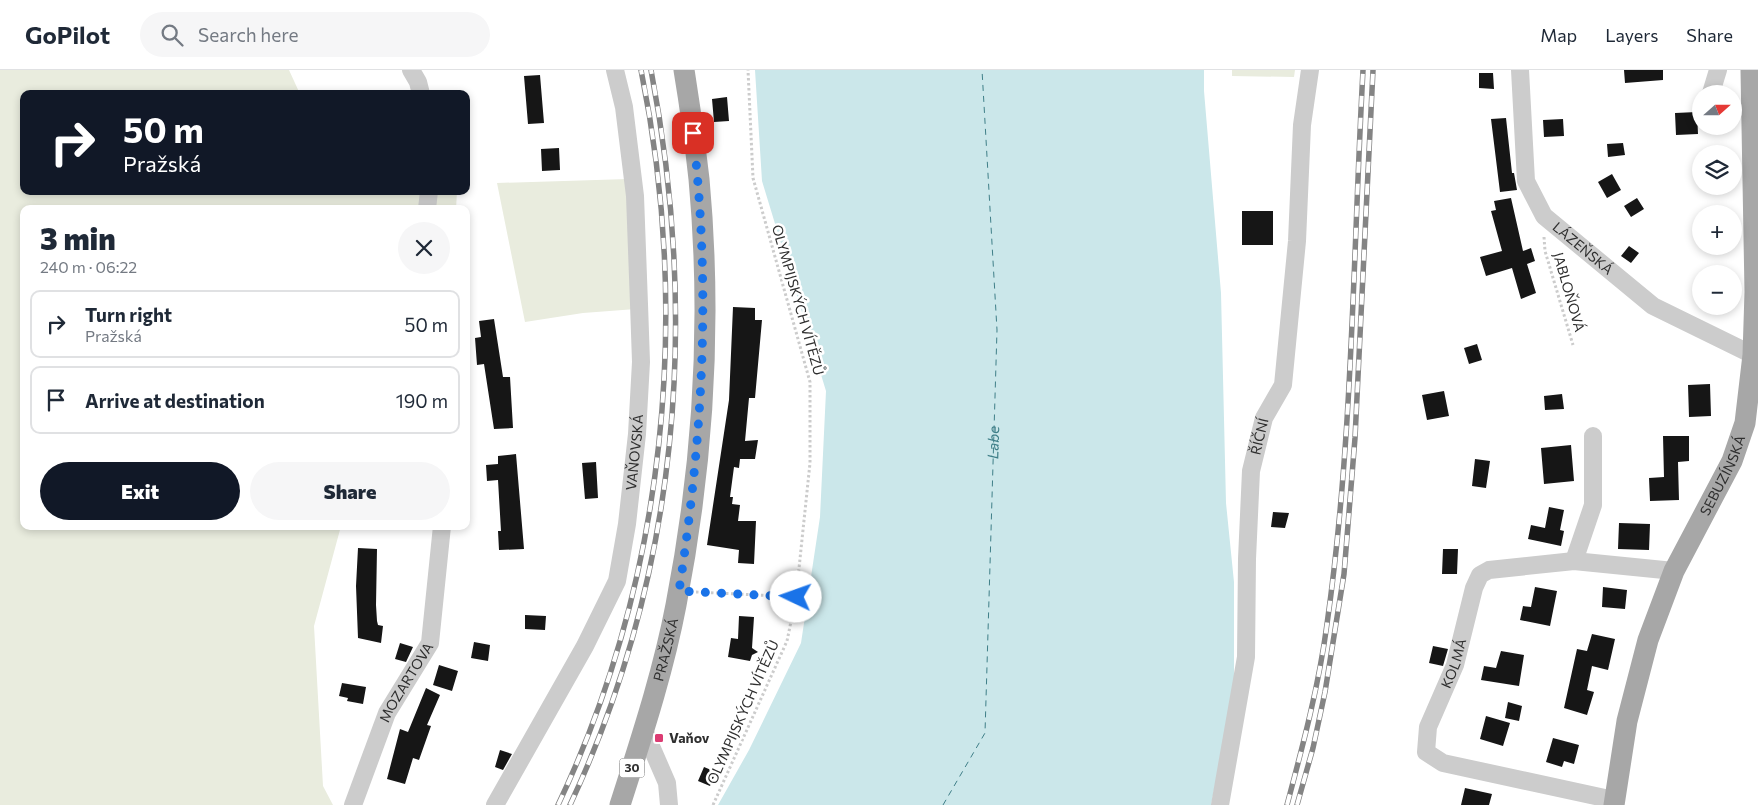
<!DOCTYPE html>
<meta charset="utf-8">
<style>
body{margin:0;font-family:Commissioner,sans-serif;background:#f6f6f7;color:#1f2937;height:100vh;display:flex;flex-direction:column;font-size:19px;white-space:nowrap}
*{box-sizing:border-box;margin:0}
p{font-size:16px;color:#747a83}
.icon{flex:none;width:28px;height:28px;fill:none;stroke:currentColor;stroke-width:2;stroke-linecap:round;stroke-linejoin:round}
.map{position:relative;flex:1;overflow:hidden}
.drawer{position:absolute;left:20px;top:135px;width:450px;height:325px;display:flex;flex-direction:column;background:#fff;border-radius:10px;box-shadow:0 2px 8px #0003}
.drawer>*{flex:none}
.guide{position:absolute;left:20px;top:20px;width:450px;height:105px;border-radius:10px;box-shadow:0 2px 8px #0003;background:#111827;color:#fff;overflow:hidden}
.needle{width:32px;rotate:69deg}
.tools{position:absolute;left:1692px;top:15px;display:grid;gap:10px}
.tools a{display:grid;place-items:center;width:50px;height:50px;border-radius:50%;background:#fff;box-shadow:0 2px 8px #0003;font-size:25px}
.pin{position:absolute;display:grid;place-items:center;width:42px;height:42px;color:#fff;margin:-21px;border-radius:10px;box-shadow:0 2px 8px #0006}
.me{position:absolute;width:55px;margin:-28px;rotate:273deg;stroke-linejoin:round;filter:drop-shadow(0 0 4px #0008)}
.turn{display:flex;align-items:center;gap:18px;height:105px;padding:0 20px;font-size:22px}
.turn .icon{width:65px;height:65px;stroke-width:2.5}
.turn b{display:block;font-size:35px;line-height:42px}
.round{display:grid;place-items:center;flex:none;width:52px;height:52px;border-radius:26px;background:#f6f6f7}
.summary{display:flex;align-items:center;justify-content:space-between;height:85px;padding:0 20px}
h1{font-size:30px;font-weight:800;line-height:38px}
.action{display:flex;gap:10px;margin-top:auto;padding:10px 20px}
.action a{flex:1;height:58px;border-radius:30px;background:#111827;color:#fff;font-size:20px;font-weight:800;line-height:58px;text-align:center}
.action a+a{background:#f6f6f7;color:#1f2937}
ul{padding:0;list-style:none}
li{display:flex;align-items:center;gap:15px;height:68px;margin:0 10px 8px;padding:0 10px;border:2px solid #e0e1e3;border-radius:10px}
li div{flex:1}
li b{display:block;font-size:19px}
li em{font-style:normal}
header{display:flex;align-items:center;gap:30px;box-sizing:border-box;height:70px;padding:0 25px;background:#fff;border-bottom:1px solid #e0e1e3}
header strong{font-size:24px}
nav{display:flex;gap:28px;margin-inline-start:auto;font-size:18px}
.search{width:350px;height:45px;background:#f6f6f7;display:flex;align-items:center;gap:12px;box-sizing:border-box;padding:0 18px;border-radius:28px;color:#747a83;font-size:19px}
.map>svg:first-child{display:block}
.green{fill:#e9ecde}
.water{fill:#cbe7ea}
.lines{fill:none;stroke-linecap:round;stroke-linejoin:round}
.ferry{stroke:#3f7f88;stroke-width:1;stroke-dasharray:6 5;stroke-linecap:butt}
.building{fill:#161616}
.path{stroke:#ccc;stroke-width:3;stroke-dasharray:2.5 2.5;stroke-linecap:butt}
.minor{stroke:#ccc;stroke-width:18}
.major{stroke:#a7a7a7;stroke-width:21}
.rail-casing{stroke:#848484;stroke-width:5.5}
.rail{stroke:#fff;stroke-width:4;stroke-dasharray:11;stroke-linecap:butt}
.route{stroke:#1a73e8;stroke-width:9;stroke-dasharray:0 16.2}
.poi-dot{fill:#dc3c73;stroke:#fff;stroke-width:2}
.labels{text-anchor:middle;stroke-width:5;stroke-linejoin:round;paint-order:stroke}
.shield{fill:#fff;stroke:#6d6d6d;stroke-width:1}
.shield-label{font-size:12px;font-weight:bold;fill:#2f2f2f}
.street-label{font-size:14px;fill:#2f2f2f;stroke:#fff}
.poi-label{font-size:14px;font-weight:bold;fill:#2f2f2f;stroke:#fff;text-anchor:start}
.water-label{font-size:15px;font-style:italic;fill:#3f7f88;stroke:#fff}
</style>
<header>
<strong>GoPilot</strong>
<div class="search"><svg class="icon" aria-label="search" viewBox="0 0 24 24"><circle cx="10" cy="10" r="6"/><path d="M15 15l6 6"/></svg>Search here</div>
<nav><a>Map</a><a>Layers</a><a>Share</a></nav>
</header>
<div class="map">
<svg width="1758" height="735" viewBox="0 0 1758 735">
<rect width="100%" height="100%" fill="#fff"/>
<path class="green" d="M0,0h289l11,24h-276v97h433l-1,18h-432v317h317l-27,100 9,160 10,19h-333z
M1232,0h63l-1,7 -62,-1z
M628,109l8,130 -53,4 -58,9 -28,-139z"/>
<path class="water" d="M755,0h449v21l17,202 5,210 8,79v109l-23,114h-493l31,-55 52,-107 19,-126 6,-126 -64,-210z"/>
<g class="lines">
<path class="ferry" id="s1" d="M943,735l42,-72 12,-403 -15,-260"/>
</g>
<path class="building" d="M1624,0h39v10l-38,3z
M1479,3h14l1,16 -15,-1z
M540,5l4,48 -16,1 -4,-48z
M727,27l2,24 -15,1 -2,-23z
M1697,42l1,22 -22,1 -1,-22z
M1506,48l6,55h2l3,17 -17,2 -9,-73z
M1563,49l1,17 -20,1 -1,-17z
M1623,73l2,12 -17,2 -1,-13z
M559,78l1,22 -18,1 -1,-22z
M1612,104l9,16 -14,8 -9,-16z
M1511,128l12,53 8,-3 4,13 -8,3 9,29 -15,6 -9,-31 -26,8 -6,-19 22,-6 -11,-40 5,-1 -2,-9z
M1637,128l7,11 -13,8 -7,-11z
M1242,141h31v34h-31z
M1629,176l10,7 -8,10 -10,-7z
M733,237l22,1v12h7l-7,78h-6l-4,43 13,-1 -3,19h-15l-1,9 -5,-1 -4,30h3l-1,7 8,1 -2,16h18l-2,43 -16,-1 1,-13 -32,-5 22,-145z
M494,249l9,58h7l3,51 -19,1 -10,-65 -7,1 -2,-27 6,-1 -2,-16z
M1477,274l5,16 -13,4 -5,-16z
M1710,314l1,32 -22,1 -1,-32z
M1444,321l5,25 -22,4 -5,-25z
M1562,324l2,15 -19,1 -1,-14z
M1663,366h26v25l-11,1 1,38 -29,1 -1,-23 15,-1z
M1571,375l3,36 -30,3 -3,-36z
M516,384l8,95 -25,1 -1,-19h3l-3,-51 -11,1 -1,-16 12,-1v-8z
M1475,389l15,2 -4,27 -14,-2z
M596,392l2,36 -13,1 -3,-36z
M1549,437l15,3 -4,20 4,1 -3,15 -33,-7 3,-14 14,3z
M1273,442l16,1 -4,15 -14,-1z
M1619,453l31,1 -1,26 -31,-1z
M358,478l19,1 -1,56 1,16 1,4 5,1 -2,17 -23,-5 -2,-52z
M1443,479h15l-1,25h-15z
M1535,517l22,4 -7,35 -30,-6 3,-14 8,1z
M1603,517l24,3 -2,19 -23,-2z
M525,545l21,1 -1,14 -20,-1z
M739,546l15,1 -2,31 6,4 -6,3 -2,6 -22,-4 3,-19 7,1z
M1592,564l23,5 -7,31 -16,-4 -5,24 7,2 -7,23 -23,-7 13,-59 10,2z
M474,572l16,3 -2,16 -17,-3z
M400,573l13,4 -7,15 -11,-3z
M1433,576l15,3 -5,17 -14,-3z
M1501,581l23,4 -5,31 -38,-6 3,-14 12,2z
M439,595l19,6 -6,20 -19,-6z
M342,613l24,4 -3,17 -16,-3 1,-3 -9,-2z
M426,618l14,7 -13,30 4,1 -12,34 -6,-2 -8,26 -18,-5 13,-50 8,3z
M1508,632l14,4 -3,15 -14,-3z
M1486,646l24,7 -7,23 -23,-7z
M1553,668l26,7 -5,19 -10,-3 -2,6 -16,-5z
M500,680l12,4 -9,16 -8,-3z
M704,697l12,5 -6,14 -12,-5z
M1465,718l27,6 -3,11h-28z"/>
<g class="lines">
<path class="path" d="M1544,167l1,14 28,94
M696,522l100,5
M713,735l74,-164 9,-44 14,-134v-81l-57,-204 -5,-108"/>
<g class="minor">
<path d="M411,0l7,12 3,12"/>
<path id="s2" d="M1520,0l6,111 18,35 109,90 100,49"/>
<path d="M1711,23l7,-23"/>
<path d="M427,139l2,-18"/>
<path d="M1574,491l19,-56v-69"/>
<path d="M644,660l23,53 2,22"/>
<path id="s3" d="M1614,730l-171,-37 -17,-11 2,-25 27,-62 19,-77 6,-13 9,-5 85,-9 100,10"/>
<path id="s4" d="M353,735l34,-92 43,-70 12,-117"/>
<path id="s5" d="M495,735l90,-159 32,-65 10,-57 10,-90 4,-72 -2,-58 -4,-108 -11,-89 -9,-37"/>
<path id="s6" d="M1220,735l26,-148 1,-98 4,-88 13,-53 19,-33 14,-144 5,-116 8,-55"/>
</g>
<g class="major">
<path id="s7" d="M620,735c21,-66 43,-132 56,-200 27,-139 36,-285 23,-426 -4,-37 -9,-73 -15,-109"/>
<path id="s8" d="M1614,735l13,-84 21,-81 26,-69 58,-110 13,-38 8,-68 2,-63 -4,-222"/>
</g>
<g class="rail-casing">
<path id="rail" d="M558,735c108,-228 133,-489 83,-735
M570,735c109,-233 129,-484 81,-735
M1287,735c16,-60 32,-120 40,-181 26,-183 26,-370 36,-554
M1297,735l16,-57 12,-56 19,-118 11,-136 18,-368"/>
</g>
<use href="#rail" class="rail"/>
</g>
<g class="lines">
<path class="route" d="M693,63c18,156 10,302 -14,458l117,6"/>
</g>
<rect class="poi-dot" x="654" y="663" width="10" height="10" rx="2.5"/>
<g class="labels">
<rect class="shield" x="619.5" y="688.5" width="25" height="19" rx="4"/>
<g class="shield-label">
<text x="632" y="702">30</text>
</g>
<g class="street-label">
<text dy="5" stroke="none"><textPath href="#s2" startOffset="201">LÁZEŇSKÁ</textPath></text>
<text transform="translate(1569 222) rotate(74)" y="5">JABLOŇOVÁ</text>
<text transform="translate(798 230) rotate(74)" y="5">OLYMPIJSKÝCH VÍTĚZŮ</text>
<text dy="5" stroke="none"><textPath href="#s6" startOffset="372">ŘÍČNÍ</textPath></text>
<text dy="5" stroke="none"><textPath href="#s5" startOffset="385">VAŇOVSKÁ</textPath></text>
<text dy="5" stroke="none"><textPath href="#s8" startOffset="350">SEBUZÍNSKÁ</textPath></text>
<text dy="5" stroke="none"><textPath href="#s7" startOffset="162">PRAŽSKÁ</textPath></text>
<text dy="5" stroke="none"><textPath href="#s3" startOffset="289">KOLMÁ</textPath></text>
<text dy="5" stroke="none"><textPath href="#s4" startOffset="134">MOZARTOVA</textPath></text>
<text transform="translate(743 642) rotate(-66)" y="5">OLYMPIJSKÝCH VÍTĚZŮ</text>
</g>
<g class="poi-label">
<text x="669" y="673">Vaňov</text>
</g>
<g class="water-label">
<text dy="5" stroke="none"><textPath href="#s1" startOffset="374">Labe</textPath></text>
</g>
</g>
</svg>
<div class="tools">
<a><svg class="needle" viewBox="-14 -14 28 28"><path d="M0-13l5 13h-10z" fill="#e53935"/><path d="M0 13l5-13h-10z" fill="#747a83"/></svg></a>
<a><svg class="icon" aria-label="layers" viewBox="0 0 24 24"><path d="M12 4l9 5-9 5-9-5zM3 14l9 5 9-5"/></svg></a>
<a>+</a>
<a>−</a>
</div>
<div class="pin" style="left:693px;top:63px;background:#d93025"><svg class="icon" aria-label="arrive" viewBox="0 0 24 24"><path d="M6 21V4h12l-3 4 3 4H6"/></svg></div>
<svg class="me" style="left:796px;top:527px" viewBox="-20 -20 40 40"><circle r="19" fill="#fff"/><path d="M0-13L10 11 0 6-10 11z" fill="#1a73e8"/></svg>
<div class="guide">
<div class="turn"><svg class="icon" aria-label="right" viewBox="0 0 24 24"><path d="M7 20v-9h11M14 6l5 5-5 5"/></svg><div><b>50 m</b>Pražská</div></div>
</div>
<section class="drawer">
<div class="summary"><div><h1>3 min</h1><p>240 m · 06:22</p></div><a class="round"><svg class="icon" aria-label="close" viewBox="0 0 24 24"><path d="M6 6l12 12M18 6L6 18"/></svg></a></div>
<ul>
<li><svg class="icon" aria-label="right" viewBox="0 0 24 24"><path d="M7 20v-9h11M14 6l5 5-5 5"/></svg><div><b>Turn right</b><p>Pražská</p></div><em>50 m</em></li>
<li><svg class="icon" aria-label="arrive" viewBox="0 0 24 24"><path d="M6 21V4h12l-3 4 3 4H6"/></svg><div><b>Arrive at destination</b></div><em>190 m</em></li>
</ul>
<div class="action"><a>Exit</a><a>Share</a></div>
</section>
</div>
